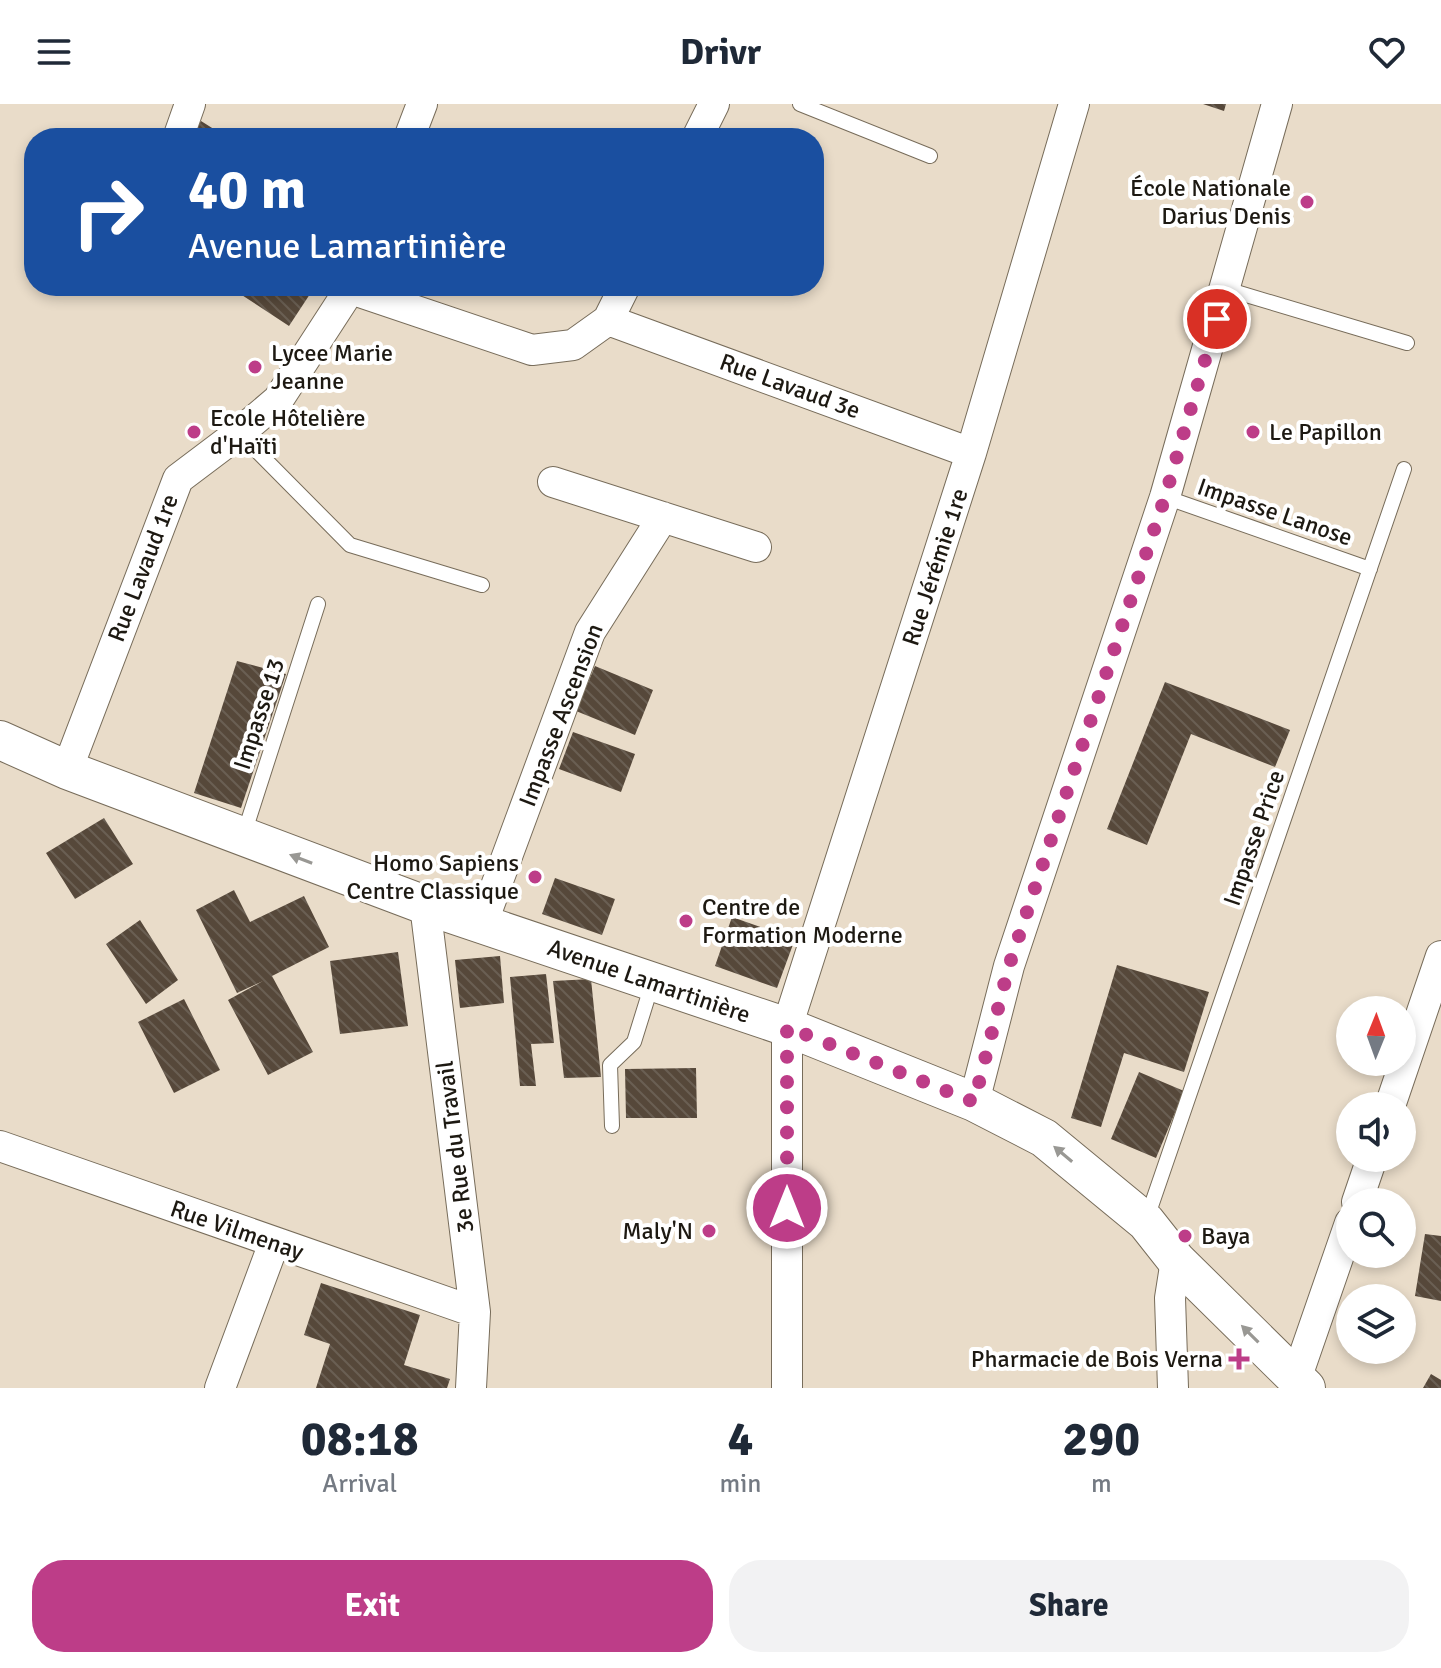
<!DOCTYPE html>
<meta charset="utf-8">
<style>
body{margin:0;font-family:Signika,sans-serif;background:#f2f2f3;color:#1f2937;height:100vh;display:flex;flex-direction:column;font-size:30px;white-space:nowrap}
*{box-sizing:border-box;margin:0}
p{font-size:26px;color:#747a83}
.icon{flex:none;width:44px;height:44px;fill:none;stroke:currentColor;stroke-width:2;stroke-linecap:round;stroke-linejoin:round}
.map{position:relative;height:1284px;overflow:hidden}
.sheet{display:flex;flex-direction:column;background:#fff;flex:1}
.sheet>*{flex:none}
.guide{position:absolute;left:24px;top:24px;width:800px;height:168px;border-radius:32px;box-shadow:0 4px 12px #0003;background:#1a4fa0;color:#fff;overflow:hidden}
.needle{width:52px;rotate:1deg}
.fabs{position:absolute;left:1336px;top:892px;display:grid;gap:16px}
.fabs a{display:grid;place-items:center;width:80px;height:80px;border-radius:50%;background:#fff;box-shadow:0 4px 12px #0003;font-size:40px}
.pin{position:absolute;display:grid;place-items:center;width:68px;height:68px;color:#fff;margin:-34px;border:4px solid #fff;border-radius:50%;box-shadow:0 2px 8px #0007}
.me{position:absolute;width:88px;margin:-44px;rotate:0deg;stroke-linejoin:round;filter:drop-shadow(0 0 6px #0008)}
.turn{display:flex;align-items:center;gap:28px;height:168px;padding:0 32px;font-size:36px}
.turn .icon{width:104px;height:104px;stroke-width:2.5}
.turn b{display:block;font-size:56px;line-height:68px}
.eta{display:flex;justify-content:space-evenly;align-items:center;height:136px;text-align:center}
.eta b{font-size:48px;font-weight:700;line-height:56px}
.primary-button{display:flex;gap:16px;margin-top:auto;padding:16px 32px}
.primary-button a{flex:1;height:92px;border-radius:32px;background:#bd3d88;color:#fff;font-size:32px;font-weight:700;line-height:92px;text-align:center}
.primary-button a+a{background:#f2f2f3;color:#1f2937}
header{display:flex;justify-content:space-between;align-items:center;height:104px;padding:0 32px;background:#fff;font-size:36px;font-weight:700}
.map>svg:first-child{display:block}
.building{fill:url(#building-back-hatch)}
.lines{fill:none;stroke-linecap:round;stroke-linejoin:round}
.service-casing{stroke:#776c5a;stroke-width:16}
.minor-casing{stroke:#776c5a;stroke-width:32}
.tertiary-casing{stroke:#776c5a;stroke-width:40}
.service{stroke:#fff;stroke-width:14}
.minor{stroke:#fff;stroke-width:30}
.tertiary{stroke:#fff;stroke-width:38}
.oneway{fill:#999894}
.route{stroke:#bd3d88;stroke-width:14;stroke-dasharray:0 25.2}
.poi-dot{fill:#bd3d88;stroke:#fff;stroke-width:3}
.labels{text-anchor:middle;stroke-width:8;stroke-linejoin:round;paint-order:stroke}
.poi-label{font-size:24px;fill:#1d1912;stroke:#fff;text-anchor:start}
.street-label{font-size:24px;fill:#1d1912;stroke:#fff}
</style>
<header><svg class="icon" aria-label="menu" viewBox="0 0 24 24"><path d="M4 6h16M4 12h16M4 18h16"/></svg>Drivr<svg class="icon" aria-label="heart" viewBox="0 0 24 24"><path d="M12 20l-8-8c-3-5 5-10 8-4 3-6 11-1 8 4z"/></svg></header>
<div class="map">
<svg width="1441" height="1284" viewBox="0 0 1441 1284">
<defs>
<pattern id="building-back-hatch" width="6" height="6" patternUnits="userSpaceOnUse" patternTransform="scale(2)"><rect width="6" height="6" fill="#56483a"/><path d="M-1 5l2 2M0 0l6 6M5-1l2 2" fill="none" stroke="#6a5f53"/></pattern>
</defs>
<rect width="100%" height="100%" fill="#e9dcc9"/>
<path class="building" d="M1203,0h23l-2,7z
M201,17l27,17h-38z
M228,182h71l11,8 -21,32z
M237,557l49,13 -45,134 -47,-15z
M595,562l58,24 -18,45 -59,-24z
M1165,578l125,48 -15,37 -84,-33 -44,111 -40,-16z
M573,628l62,22 -14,38 -62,-23z
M104,714l29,46 -58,35 -29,-46z
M555,774l60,21 -13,36 -60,-21z
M234,786l16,32 54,-26 25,51 -57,29 41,76 -45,23 -40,-75 35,-19 -26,12 -41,-83z
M732,813l63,22 -18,49 -62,-22z
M140,816l38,60 -32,24 -40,-60z
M398,848l10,74 -68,8 -10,-73z
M500,852l4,47 -44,5 -5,-48z
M1117,861l92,27 -25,80 -60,-19 -23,74 -30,-9z
M546,870l8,69 -23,1 5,42h-16l-10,-109z
M591,875l10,98 -37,1 -11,-97z
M184,895l36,71 -46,23 -36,-71z
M696,964l1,50h-71l-1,-49z
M1139,968l45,19 -28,67 -45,-19z
M1425,1130l16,2v65l-26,-5z
M321,1179l99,32 -16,50 46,14 -3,9h-131l14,-44 -26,-9z
M1431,1270l10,6v8h-18z"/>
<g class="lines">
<g class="service-casing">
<path id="service" d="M800,0l130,52
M1226,185l181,54
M239,329l111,112 132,40
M1165,393l205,72
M243,733l75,-233
M612,1022l-2,-61 24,-23 18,-58
M1147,1114l257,-749"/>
</g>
<g class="minor-casing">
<path id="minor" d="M178,34l12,-34
M409,34l13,-34
M697,34l17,-34
M351,185l181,61 41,-5 35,-25 17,-34
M608,216l363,133
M553,378l203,65
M67,666l111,-291 61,-46 39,-33 74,-114
M425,801l50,407 -4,76
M482,820l108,-292 73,-115
M974,998l35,-136 156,-469 112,-393
M1390,1002l51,-150
M0,1042l475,166
M1357,1098l15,-44
M1296,1275l54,-156
M220,1284l54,-145
M787,1284v-361l184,-574 103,-349
M1173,1284l-3,-90 6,-38"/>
</g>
<g class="tertiary-casing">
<path id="tertiary" d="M0,636l67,30 358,135 362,122 187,75 70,36 102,84 30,38 130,128"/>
</g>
<use href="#service" class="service"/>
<use href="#minor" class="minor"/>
<use href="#tertiary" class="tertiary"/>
</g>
<defs><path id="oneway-solid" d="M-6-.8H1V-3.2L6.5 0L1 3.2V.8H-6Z" transform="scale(2)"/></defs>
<g class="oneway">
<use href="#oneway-solid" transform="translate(301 755) rotate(-159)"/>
<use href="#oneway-solid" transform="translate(1063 1050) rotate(-140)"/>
<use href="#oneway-solid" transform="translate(1250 1230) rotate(-135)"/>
</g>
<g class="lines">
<path class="route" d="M787,1104v-181l187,75 35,-136 156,-469 52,-178"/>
</g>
<g class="poi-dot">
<circle cx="1307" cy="98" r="8"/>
<circle cx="255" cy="263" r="8"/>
<circle cx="194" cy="328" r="8"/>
<circle cx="1253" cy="328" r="8"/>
<circle cx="535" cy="773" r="8"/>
<circle cx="686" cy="817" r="8"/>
<circle cx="709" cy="1127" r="8"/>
<circle cx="1185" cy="1132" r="8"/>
<path d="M1235 1243h8v8h8v8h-8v8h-8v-8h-8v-8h8z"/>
</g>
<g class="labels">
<g class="poi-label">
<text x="1291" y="92" text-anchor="end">École Nationale<tspan x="1291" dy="28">Darius Denis</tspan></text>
<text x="271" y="257">Lycee Marie<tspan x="271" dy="28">Jeanne</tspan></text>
<text x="210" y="322">Ecole Hôtelière<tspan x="210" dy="28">d'Haïti</tspan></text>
<text x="1269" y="336">Le Papillon</text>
<text x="519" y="767" text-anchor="end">Homo Sapiens<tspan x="519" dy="28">Centre Classique</tspan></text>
<text x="702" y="811">Centre de<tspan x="702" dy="28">Formation Moderne</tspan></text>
<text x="693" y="1135" text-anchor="end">Maly'N</text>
<text x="1201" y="1140">Baya</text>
<text x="1223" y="1263" text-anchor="end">Pharmacie de Bois Verna</text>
</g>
<g class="street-label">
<text transform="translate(790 282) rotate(20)" y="8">Rue Lavaud 3e</text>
<text transform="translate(1275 408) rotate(19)" y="8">Impasse Lanose</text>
<text transform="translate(935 463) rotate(-72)" y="8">Rue Jérémie 1re</text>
<text transform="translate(143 464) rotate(-69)" y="8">Rue Lavaud 1re</text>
<text transform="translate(259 610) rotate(-72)" y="8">Impasse 13</text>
<text transform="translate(561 611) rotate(-69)" y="8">Impasse Ascension</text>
<text transform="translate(1254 734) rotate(-71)" y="8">Impasse Price</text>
<text transform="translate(649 877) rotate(19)" y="8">Avenue Lamartinière</text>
<text transform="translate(455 1043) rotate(-97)" y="8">3e Rue du Travail</text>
<text transform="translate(237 1126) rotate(19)" y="8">Rue Vilmenay</text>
</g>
</g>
</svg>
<div class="fabs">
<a><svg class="needle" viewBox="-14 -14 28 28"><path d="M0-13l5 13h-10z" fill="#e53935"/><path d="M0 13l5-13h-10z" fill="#747a83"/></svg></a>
<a><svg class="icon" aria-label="sound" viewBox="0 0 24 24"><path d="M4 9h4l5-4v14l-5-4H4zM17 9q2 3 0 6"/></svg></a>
<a><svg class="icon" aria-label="search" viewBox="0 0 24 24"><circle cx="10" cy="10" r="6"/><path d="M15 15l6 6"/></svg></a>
<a><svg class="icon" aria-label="layers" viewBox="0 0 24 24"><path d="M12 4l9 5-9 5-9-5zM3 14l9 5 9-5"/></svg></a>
</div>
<div class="pin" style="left:1217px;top:215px;background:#d93025"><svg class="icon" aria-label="arrive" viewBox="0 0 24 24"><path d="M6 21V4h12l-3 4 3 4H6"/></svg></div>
<svg class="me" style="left:787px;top:1104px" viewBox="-20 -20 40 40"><circle r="17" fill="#bd3d88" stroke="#fff" stroke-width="3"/><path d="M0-11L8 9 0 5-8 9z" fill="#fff"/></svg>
<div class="guide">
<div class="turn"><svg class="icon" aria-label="right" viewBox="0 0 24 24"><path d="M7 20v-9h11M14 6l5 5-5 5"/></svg><div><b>40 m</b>Avenue Lamartinière</div></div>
</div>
</div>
<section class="sheet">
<div class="eta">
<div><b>08:18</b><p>Arrival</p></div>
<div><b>4</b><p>min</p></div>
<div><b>290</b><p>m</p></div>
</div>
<div class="primary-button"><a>Exit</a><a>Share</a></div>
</section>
